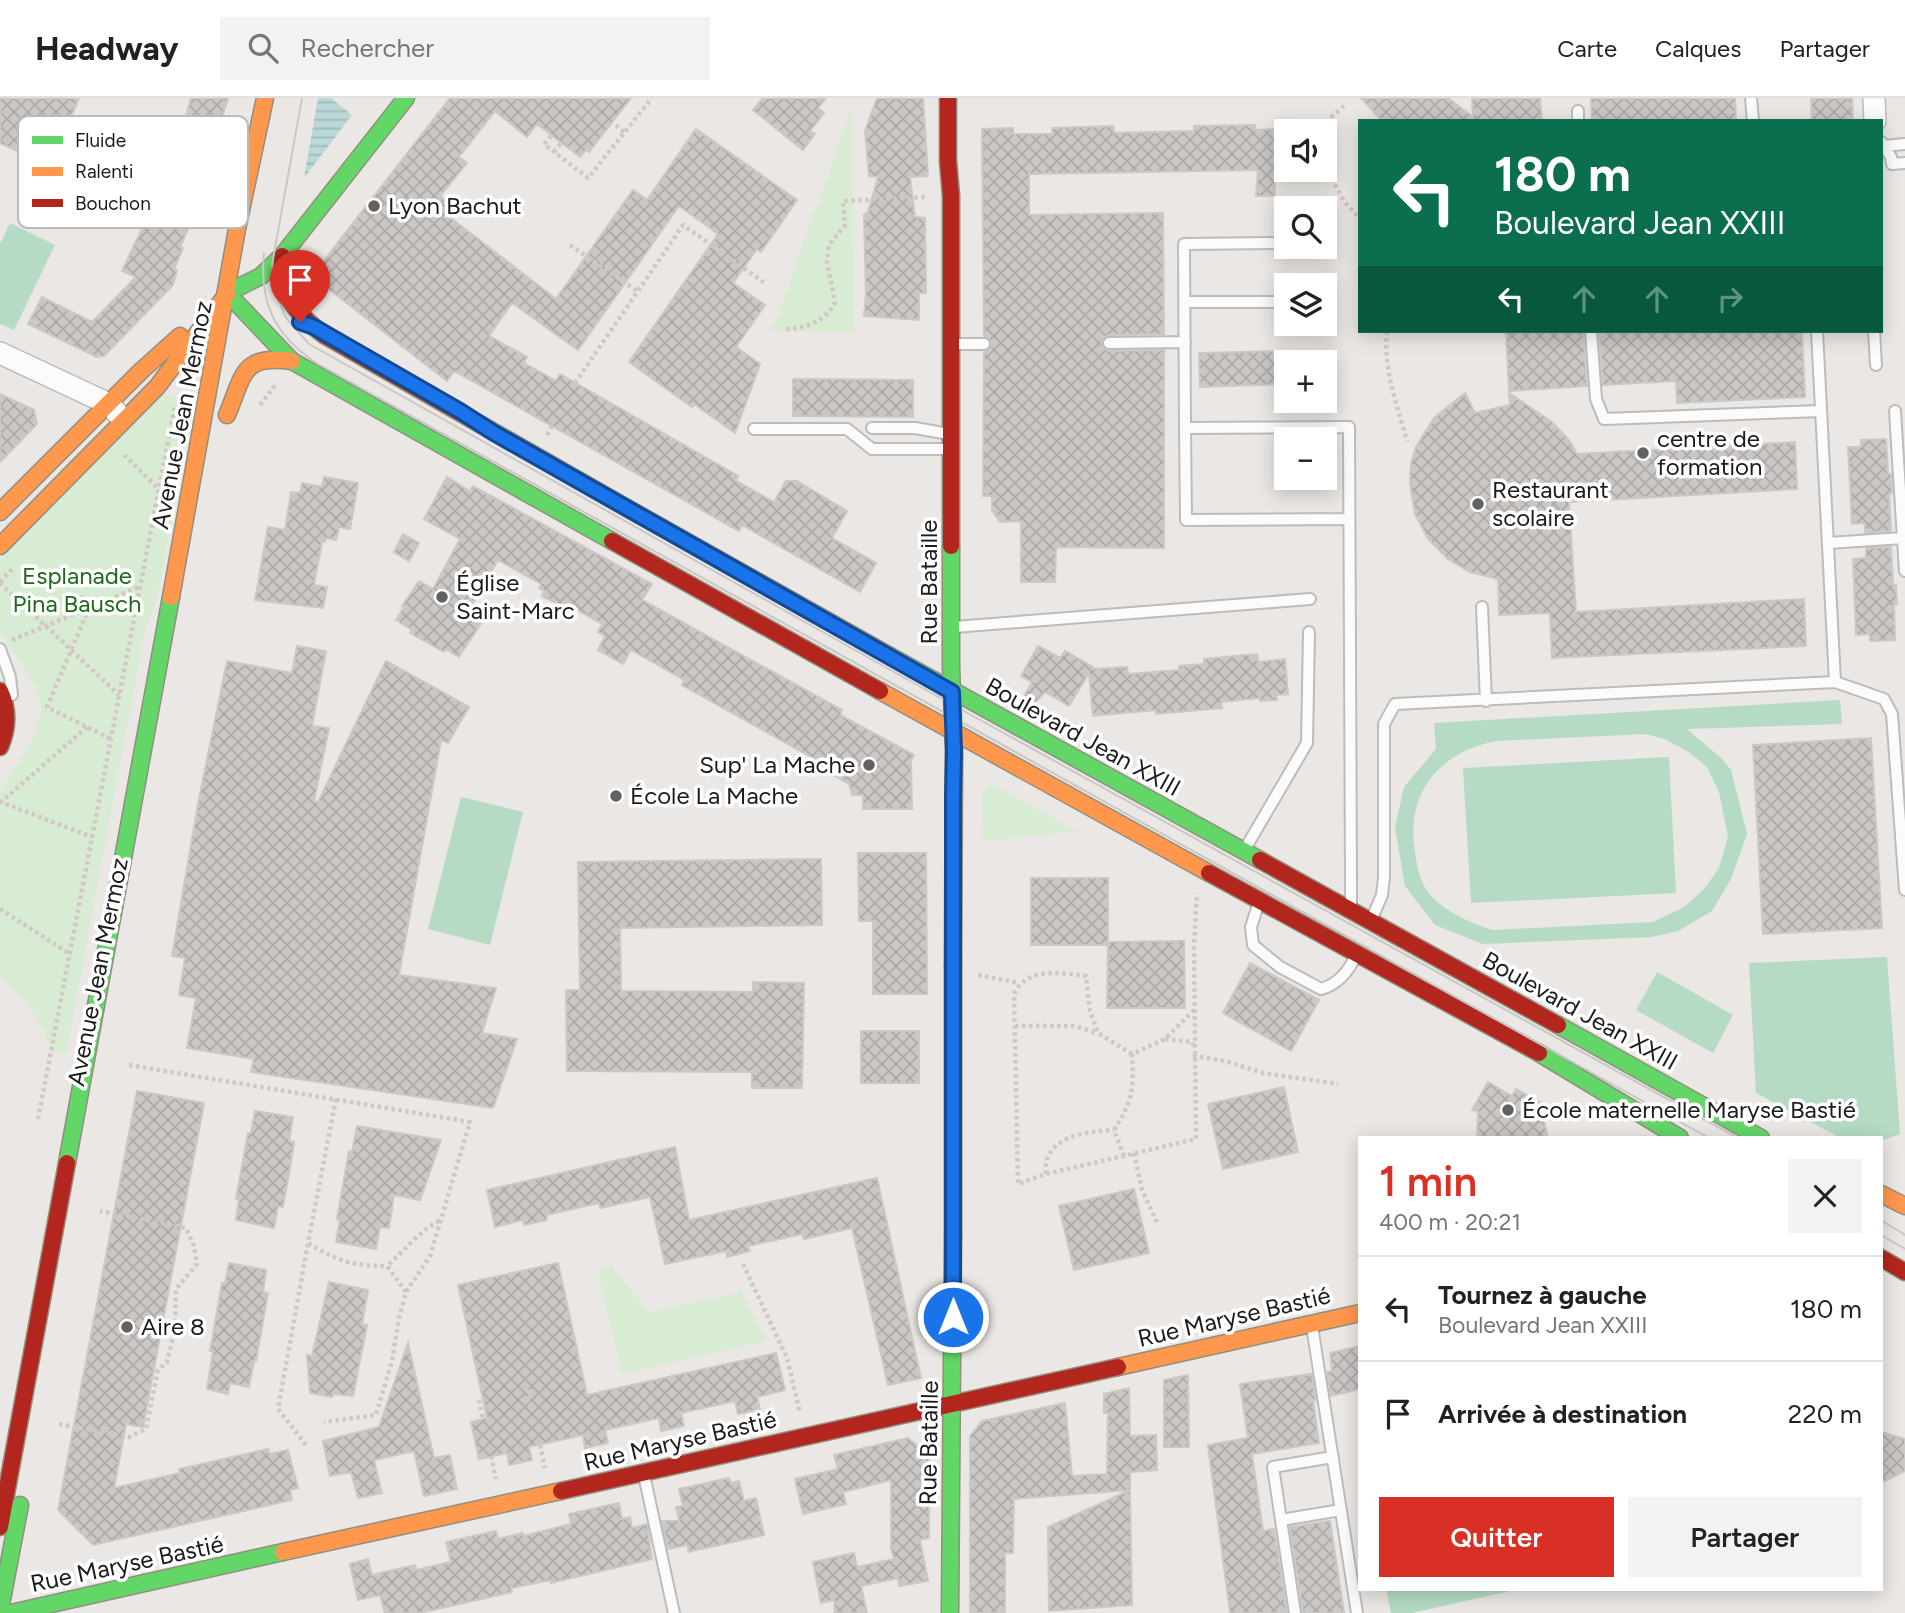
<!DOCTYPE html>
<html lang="fr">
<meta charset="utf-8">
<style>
body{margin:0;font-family:Figtree,sans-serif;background:#f2f2f2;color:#222;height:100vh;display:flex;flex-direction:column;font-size:26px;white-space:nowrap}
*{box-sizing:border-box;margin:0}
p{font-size:23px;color:#767676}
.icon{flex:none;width:38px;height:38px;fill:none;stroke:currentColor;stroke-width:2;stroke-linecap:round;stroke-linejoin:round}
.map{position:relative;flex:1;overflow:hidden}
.drawer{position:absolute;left:1358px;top:1038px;width:525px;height:455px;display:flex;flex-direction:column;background:#fff;border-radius:0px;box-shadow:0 4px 18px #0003}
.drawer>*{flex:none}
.banner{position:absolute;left:1358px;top:21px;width:525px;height:214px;border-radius:0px;box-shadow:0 4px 18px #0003;background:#0b6e4f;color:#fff;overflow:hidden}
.tools{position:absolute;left:1274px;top:21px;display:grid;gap:14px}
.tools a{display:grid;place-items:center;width:63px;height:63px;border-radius:0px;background:#fff;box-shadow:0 4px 18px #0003;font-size:35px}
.pin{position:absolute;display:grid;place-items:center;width:60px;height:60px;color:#fff;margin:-72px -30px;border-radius:50% 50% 50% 0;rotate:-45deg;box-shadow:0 0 7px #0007}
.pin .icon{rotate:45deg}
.me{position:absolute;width:77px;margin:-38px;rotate:0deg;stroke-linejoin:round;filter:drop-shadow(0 0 5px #0008)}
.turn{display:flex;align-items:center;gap:24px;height:147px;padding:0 21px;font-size:32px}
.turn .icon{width:91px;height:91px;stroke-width:2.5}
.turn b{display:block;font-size:49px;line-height:60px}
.lanes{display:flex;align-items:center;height:66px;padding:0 21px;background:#0003;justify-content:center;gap:35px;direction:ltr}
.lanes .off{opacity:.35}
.round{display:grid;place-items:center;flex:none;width:74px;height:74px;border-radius:0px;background:#f2f2f2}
.headline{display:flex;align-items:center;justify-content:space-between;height:119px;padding:0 21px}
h1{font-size:42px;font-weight:600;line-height:52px;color:#d93025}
.action{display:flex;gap:14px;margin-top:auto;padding:14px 21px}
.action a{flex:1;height:80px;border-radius:0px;background:#d93025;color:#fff;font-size:28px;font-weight:600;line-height:80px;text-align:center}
.action a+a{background:#f2f2f2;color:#222}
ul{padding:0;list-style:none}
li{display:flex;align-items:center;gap:21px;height:105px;padding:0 21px;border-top:2px solid #e0e0e0}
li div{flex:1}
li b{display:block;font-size:26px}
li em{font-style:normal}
header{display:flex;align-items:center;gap:42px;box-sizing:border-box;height:98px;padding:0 35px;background:#fff;border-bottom:2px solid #e0e0e0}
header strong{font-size:33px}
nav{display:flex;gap:38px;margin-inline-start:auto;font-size:24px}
.search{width:490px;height:63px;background:#f2f2f2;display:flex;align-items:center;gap:18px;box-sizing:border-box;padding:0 24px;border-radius:0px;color:#767676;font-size:26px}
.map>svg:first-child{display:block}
.park{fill:#d7ecd2}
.pitch{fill:#b5dbc4;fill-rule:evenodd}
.water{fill:url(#water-rules)}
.building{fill:url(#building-cross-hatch);stroke:#ccc8c6;stroke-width:2}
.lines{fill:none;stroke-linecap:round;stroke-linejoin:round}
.lane-casing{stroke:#bdbcba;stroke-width:14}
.street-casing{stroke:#bdbcba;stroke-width:24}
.fast-casing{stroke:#918f7f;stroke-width:19}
.slow-casing{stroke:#918f7f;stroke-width:19}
.jam-casing{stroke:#918f7f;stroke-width:19}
.path{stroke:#d3c6c7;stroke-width:4.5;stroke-dasharray:3.5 3.5;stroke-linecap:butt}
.lane{stroke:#fcfbfb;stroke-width:10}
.street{stroke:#fcfbfb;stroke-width:21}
.fast{stroke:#63d668;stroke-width:16}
.slow{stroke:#ff974d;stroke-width:16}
.jam{stroke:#b3261e;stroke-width:16}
.tram{stroke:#c9c8c8;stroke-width:2}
.route-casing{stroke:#114b97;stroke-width:18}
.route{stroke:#1a73e8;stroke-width:12}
.poi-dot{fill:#636261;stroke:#fff;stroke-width:2.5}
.labels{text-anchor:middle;stroke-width:7;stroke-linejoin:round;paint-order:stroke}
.poi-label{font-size:24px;fill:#1b1b1b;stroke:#fff;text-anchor:start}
.street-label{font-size:24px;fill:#1b1b1b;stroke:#fff}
.park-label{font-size:24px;fill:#1e6a18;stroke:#fff}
.key{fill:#fff;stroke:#bbb;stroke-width:2}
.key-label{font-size:19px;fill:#1b1b1b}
</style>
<header>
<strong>Headway</strong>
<div class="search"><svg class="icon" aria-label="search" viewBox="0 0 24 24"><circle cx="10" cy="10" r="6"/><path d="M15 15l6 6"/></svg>Rechercher</div>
<nav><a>Carte</a><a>Calques</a><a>Partager</a></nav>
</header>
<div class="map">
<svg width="1905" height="1515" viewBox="0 0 1905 1515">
<defs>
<pattern id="water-rules" width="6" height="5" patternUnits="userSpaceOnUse" patternTransform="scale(1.75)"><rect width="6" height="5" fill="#bbd8d9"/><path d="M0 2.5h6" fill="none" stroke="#a0b9ba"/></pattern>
<pattern id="building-cross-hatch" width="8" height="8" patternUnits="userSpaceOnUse" patternTransform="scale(1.75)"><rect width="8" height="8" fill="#cac7c5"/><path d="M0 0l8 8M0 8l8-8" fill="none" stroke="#adaaa9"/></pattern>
</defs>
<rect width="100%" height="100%" fill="#eae7e4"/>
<path class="park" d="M852,9l2,225 -82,-1z
M164,295l28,16 -35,190 -11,27 -80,428 -15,-3c-14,-36 -21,-49 -51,-73v-185l33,-54 9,-30 -7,-24 -35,-53v-73z
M992,686l84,47 -93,10 -1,-48z
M611,1169l39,45 92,-20 24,49 -144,33 -24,-103z"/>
<path class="pitch" d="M10,125l45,22 -41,85 -14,-6v-80z
M1840,602l2,24 -155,5 34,29 10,12 16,64 -16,45 -19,32 -34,20 -26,6 -169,7 -48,-19 -30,-39 -10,-58 9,-41 32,-38 -2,-26zM1646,636l18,5 25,13 18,15 12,25 9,45 -9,31 -15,21 -20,18 -31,15 -161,8c-21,-7 -44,-17 -60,-33 -11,-11 -15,-30 -17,-45 -10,-58 24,-100 81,-111z
M1669,659l7,136 -205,10 -8,-135z
M461,699l62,15 -33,133 -62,-16z
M1887,859l13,177 -19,7v-3l-42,-1 -83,-44 -7,-130z
M1657,874l76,43 -20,38 -77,-43z
M1386,1491h133l-107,24h-21z"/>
<path class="water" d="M318,0h13l21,17 -48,63z"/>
<path class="building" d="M0,0h79l-29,69 -50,-24z
M191,0h37l-39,129 -9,20 3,1 -9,21 3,1 -4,15 -69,71 -7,1 -69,-33 14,-27 50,25 44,-45 -14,-6 25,-53 -4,-2 16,-32 7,3z
M450,0h181l-42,54 -3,-2 -6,7 -43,-33 -10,13 -32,-26 -36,46 8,6 -27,33 14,11 -7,8 109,84 77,-109 14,10 49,-71 101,71 -36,52 -4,-3 -24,34 32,22 -29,42 24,17 -25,69 -41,-29 -2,3 -63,-45 89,-128 -39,-28 -101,144 -66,-47 -23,33 38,21 -3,6 32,18 4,-7 178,102 -2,5 38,21 12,-21h11l50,30 -15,27 44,25 -16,29 -118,-67 -3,6 -285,-160 -7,10 -135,-105z
M763,0h63l-8,10 6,5 -14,18 5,3 -12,16 -50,-40z
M877,0h46l5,78 -18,1 5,40 10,1 1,75h-7v27l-55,-4 2,-21 -2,-80 4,-3 10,-35 -9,-1 -4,-45z
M1361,0h87l25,19 -1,-19h68l2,23h-160z
M1591,0h144l1,23h-144z
M1811,0h41l1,23h-41z
M1255,27v5l19,-1 1,67h-19l2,-26 -229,4v41l134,-2 1,121 -55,1 -5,2 -3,5 2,6 6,3 55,-1v198l-108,-1 -1,35h-34v-61l-21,1 -8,-12v-14h-9l1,-144 6,-4 2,-5 -4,-5 -4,-2 -2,-207 31,-1v6h40l-1,-6 61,-2 1,7 80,-2v-5z
M1506,233h77l4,55 -78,5z
M1599,233h203l3,66 -128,6 -1,-22 -73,4z
M1286,253v33l-86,3 -1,-34z
M793,281l120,1v37l-120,-1z
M1465,295l10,20 35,-8 -1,-12 43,29 17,18 8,14 218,-12 2,47 -228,13 7,110 228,-13 2,47 -254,12 -2,-45 -51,2 -1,-36 -28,-7 -22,-13 -20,-20 -13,-25 -5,-31 1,-20 5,-16 18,-29z
M0,296l34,16 3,14 -37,38z
M1886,341l2,35h3l1,19h-3l2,38 -26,2v-10l-13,1 -4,-77h13v-7z
M324,379l34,6 -8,46 -11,-2 -3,13 -10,-2 -1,4h-3l-8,43 13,2 -4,21 -68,-8 13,-73 17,3 6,-38 9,1 2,-10 20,4z
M447,379l23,14 3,-5 179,98 -10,16 200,110 -2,5 74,40 -3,6 1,48h-49v-14h-11l-3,-11 -25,-14 3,-4 -145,-81 2,-5 -53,-30 -8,14 -25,-14 7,-14 -7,-4 4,-8 -32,-18 -2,4 -26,-14 2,-5 -5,-3 2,-4 -43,-24 -28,48 15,9 -26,40 -13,-8 -2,3 -34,-19 2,-3 -16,-10 8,-13 -2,-1 17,-25 14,8 27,-50 -36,-20z
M403,436l16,9 -10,18 -15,-9z
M1891,449l2,38h3l1,19h-3l1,36 -25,1v-7l-14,1 -3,-76 13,-1v-10z
M297,548l29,5 -14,75 17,2 -15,73 4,1 68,-141 83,46 -21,36 -7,-3 -42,235 97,13 -14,45 35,6 -24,69 -242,-36 3,-13 -67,-11 9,-50 -17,-3 6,-37 -13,-2 26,-152 29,-143 65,12z
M1038,548l22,12 5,-7 28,16 -1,2 35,-2 1,7 51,-4v-4l25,-2v-5l53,-5 1,8 27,-3 3,35 -12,1 1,5 -17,1v-3l-39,4 1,6 -66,6v-4l-63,6 -4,-43 -20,33 -24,-14 -19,21 -9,-5 15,-26 -11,-6z
M1871,640l11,190 -119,6 -10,-189z
M858,755h68l1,141h-54v-73h-14z
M821,761l1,66 -202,3 1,63 132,1v-10l51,1 -2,105h-50v-16l-185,-1 -1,-81h14l-2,-128z
M1031,780h77v64l76,-1 1,67h-78l1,-63h-77z
M1250,865l69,37 -28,51 -68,-38z
M861,933h58v52h-58z
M1488,984l24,14 4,-7 29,16 -3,7 6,26h-71l1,-27 -6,-1z
M1284,989l14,65 -75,17 -15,-65z
M137,993l67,12 -61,324 -17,-3 -12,64 66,-15 -1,-4 89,-20 1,5 19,-4 10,38 -8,2 2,10 -199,45 -35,-35z
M255,1013l38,6 -4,24 5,1 -4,26 -7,39 -5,-1 -4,22 -38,-8 3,-21h-3l12,-66h3z
M357,1028l84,14 -21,60 -26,-5 -5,33 -9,-1 -4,22 -40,-7 4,-23h-3l12,-68 3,1z
M675,1049l14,73 188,-42 44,200 -33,7 -36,-157 -48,11 -2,-5 -54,12 2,5 -23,6 -1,-6 -61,13 -15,-67 -50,11 -1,-5 -53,12 1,5 -23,5 -1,-5 -28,7 -8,-37z
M1134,1091l15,64 -75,17 -15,-64z
M229,1165l37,7 -3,22 5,1 -12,68h-2l-5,26 -19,-4 -2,11 -21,-5 6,-38h-3l12,-68 3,1z
M558,1165l29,132 189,-42 9,37 -28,7 3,12 -22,5 -3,-13 -54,12 3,13 -23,5 -2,-13 -54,12 3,13 -23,5 -2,-13 -54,12 3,13 -23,5 -2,-12 -28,6 -8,-37 16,-4 -29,-133z
M329,1184l39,8 -6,34 5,1 -14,71 -20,-2 -1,3 -22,-4 -3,-38 5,1z
M408,1245l26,115 16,-3 7,34 -33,7 -10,-45 -40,9 8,33 -24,5 -7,-26 -21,4 -7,-35 56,-14z
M1360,1248v43l-29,7 -4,-24 5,-1 -2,-18z
M1312,1276l4,26h-3l6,43 -67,11 11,77 11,-2 13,84h-57l-22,-168 40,-7 -8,-54z
M1188,1277l1,72h-25v-67z
M1129,1290l1,48 26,-1 1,35 -27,2v18l-116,9 -1,54h-8v60h-35v-177l12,-15 83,-18 7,73 35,-2 1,-61h-4v-19z
M1881,1334l24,7v32l-24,12z
M908,1340l21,17v83l-9,2 8,41 -29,5 -1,-8 -37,8 6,27h-32l-1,-13 -13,3 -8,-41 41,-9 3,14 37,-8 -3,-11v-68l-48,12 3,12 -43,10 -8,-35 43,-10 -4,-14z
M729,1380l2,5 8,-2 5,20 12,-3 8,37 -76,17v-7l-20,4 -6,-28h17l-3,-14 7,-1 -4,-17z
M1130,1392l2,115 -83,6 -1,-84z
M619,1405l3,16 8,-2 2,11 15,-4 5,35 -101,24v-3l-40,8 1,4 -92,21h-35l-5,-18 -22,5 -8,-36 18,-5 4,16 43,-10 1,5 35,-8 -5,-20 50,-11 2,8 25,-6v3l48,-12 -2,-10z
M1330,1423l14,92h-41l-13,-86z"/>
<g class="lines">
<g class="lane-casing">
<path id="lane" d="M1751,0l2,23
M1578,13v10
M1881,44l10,15 1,7 13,-1
M1884,48l21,-2
M1185,204h97
M1591,233l5,68 8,20 217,-8
M1874,233l2,34
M1109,245l76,-1
M954,246h30
M1895,313l10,160
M872,330h43l34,6
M1185,330l-1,-184 99,-1
M754,331h93l25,20h79
M1349,421l-163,1 -1,-92 164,-1 2,454v26
M1828,445l75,-5
M1482,509l4,94
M954,529l356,-28
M0,551l10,28 2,18
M1835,584l49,17 8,15 13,176
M1245,751l62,-106 2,-111
M1259,804l-8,25 2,18 27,22 41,22c18,-5 28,-18 35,-34
M1372,820l10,-23 2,-18v-153l11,-20 440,-22 -18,-351
M1312,1228l45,287
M1333,1359l-60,10 8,53 60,-10
M644,1377l30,138
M1281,1422l14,93"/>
</g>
<g class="street-casing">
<path id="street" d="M1874,0l1,23
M0,255l109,51 8,9"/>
</g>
<g class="fast-casing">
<path id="fast" d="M227,195l65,68 320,180
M227,195l34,-17 21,-20 124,-158
M951,448v120l3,85 -1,215
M890,558l370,204
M1558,927l203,113
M1539,955l141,85
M67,1065l104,-566
M0,1512l20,-105
M11,1515l272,-61
M950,1515l3,-380"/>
</g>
<g class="slow-casing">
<path id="slow" d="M227,317c17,-40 14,-61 65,-54
M627,410l263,148
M0,414l141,-141 39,-35
M0,448l157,-159 70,-93
M171,499l66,-368 28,-131
M880,593l329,182
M1881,1096l24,12
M1118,1269l242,-54
M283,1454l278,-61"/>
</g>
<g class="jam-casing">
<path id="jam" d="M948,0v63l3,35v350
M282,158c0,40 11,55 42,79l303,173
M612,443l268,150
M0,593c9,19 8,37 0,56
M1260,762l298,165
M1209,775l330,180
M953,868v267
M1881,1160l24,14
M561,1393l557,-124
M0,1429l67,-364"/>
</g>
<path class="path" d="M616,27l9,8
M1315,33l29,-25
M551,38l-7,8 44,34 64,-80
M554,54l7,-9
M1325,68l19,35 16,18
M570,147l67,46
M786,231c20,-1 38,-7 49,-26l-8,-41 2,-17 16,-20 -2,-24 82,-4
M1387,233c-4,38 10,74 20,110
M575,285l108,-158 82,58
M260,307l16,-21
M547,337l5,-9
M124,357l35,34
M0,484l13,-14
M0,485l119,112
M81,498l8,12 -42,99 64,32
M12,542l127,-53
M87,629l-86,75 91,35
M0,811l70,45
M978,877l41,8
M1015,928h59l23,7
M1165,941l27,3 1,3
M1132,956l-34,-21 -8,-22 -4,-35c-26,-3 -59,-10 -72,18l4,190 28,-10 150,-35 -2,-193 3,-53
M1195,956v2l30,5 38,12 75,11
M129,967l341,57 -40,134 -24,36 -7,26 -7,43 -16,54 -52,7
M336,1001l-28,144c28,18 46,23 79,23
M38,1021l137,-714
M1134,1055l8,37 15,32
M1124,1058l-10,-26c19,-29 20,-42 18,-76l33,-15 30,-30
M1046,1076c-5,-37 41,-43 68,-44
M743,1166l44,94 13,55
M406,1194l-19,-26c17,-15 34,-37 54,-46
M527,1291l5,19
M479,1302l4,19
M59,1326l70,13 17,-8 12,-59 9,-8 8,-34 1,-39 21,-25 -3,-18 -8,-18 -86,-17
M306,1347l-28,-36 30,-166
M540,1347l5,23
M491,1358l5,23"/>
<use href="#lane" class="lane"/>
<use href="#street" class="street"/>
<use href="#fast" class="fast"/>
<use href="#slow" class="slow"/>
<use href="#jam" class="jam"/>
<path class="tram" d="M302,0l-30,167 4,29 6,14 4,10 23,26 644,361 785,433
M264,155c-5,51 11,83 54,111l1391,774
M1881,1122l24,15
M1881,1137l24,14"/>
</g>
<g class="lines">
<g class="route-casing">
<path id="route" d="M300,224l14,5 146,84 34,22 458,259 2,59 -1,45v521"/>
</g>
<use href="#route" class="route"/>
</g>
<g class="poi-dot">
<circle cx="374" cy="108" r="7"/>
<circle cx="1643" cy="355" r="7"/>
<circle cx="1478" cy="406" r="7"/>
<circle cx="442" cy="499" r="7"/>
<circle cx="869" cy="667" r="7"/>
<circle cx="616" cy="698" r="7"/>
<circle cx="1508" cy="1012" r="7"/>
<circle cx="127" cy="1229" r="7"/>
</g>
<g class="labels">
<g class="poi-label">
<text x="388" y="116">Lyon Bachut</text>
<text x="1657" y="349">centre de<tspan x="1657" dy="28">formation</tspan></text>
<text x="1492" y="400">Restaurant<tspan x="1492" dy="28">scolaire</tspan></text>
<text x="456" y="493">Église<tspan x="456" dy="28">Saint-Marc</tspan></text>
<text x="855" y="675" text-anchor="end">Sup' La Mache</text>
<text x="630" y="706">École La Mache</text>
<text x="1522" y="1020">École maternelle Maryse Bastié</text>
<text x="141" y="1237">Aire 8</text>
</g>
<g class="street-label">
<text transform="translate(182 317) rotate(-79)" y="8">Avenue Jean Mermoz</text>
<text transform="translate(929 484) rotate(-90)" y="8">Rue Bataille</text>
<text transform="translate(1083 639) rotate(29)" y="8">Boulevard Jean XXIII</text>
<text transform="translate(98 874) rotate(-79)" y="8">Avenue Jean Mermoz</text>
<text transform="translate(1580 913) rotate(29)" y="8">Boulevard Jean XXIII</text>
<text transform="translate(1234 1219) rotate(-13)" y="8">Rue Maryse Bastié</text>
<text transform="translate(680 1343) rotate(-13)" y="8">Rue Maryse Bastié</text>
<text transform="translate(929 1345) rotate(-89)" y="8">Rue Bataille</text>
<text transform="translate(127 1466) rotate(-12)" y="8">Rue Maryse Bastié</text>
</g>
<g class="park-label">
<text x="77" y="486">Esplanade<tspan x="77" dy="28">Pina Bausch</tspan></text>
</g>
</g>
<rect x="18" y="18" width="230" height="112" rx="10" class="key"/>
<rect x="32" y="38" width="31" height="8" fill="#63d668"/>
<rect x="32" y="69" width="31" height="9" fill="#ff974d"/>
<rect x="32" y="101" width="31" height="8" fill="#b3261e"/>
<g class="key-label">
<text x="75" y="49">Fluide</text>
<text x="75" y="80">Ralenti</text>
<text x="75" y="112">Bouchon</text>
</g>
</svg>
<div class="tools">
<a><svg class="icon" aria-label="sound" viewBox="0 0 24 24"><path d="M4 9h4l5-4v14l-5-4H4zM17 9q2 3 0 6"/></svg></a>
<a><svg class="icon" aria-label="search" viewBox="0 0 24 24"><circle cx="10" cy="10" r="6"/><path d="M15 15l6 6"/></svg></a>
<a><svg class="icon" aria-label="layers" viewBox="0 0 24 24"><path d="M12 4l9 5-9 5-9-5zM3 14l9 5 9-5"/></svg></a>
<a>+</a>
<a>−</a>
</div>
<div class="pin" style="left:300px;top:224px;background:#d93025"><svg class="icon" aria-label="arrive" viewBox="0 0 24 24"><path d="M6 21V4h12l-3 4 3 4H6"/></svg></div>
<svg class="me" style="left:953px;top:1219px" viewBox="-20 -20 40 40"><circle r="17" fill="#1a73e8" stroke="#fff" stroke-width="3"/><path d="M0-11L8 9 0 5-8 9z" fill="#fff"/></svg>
<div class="banner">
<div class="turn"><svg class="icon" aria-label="left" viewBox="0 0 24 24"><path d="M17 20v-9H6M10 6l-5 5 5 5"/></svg><div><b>180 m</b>Boulevard Jean XXIII</div></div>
<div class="lanes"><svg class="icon" aria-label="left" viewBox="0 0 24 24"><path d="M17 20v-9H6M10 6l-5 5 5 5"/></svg><svg class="icon off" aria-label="ahead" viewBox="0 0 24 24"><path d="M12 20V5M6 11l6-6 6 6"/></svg><svg class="icon off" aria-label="ahead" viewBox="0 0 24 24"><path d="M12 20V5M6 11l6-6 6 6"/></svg><svg class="icon off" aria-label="right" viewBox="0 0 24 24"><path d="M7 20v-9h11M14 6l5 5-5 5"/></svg></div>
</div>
<section class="drawer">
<div class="headline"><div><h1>1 min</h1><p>400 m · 20:21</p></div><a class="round"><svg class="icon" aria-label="close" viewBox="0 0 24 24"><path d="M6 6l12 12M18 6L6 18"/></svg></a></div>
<ul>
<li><svg class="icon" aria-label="left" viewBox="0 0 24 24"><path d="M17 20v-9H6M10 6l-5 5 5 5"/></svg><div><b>Tournez à gauche</b><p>Boulevard Jean XXIII</p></div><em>180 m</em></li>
<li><svg class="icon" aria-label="arrive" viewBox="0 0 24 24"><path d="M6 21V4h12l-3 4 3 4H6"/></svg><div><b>Arrivée à destination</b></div><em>220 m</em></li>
</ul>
<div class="action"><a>Quitter</a><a>Partager</a></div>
</section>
</div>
